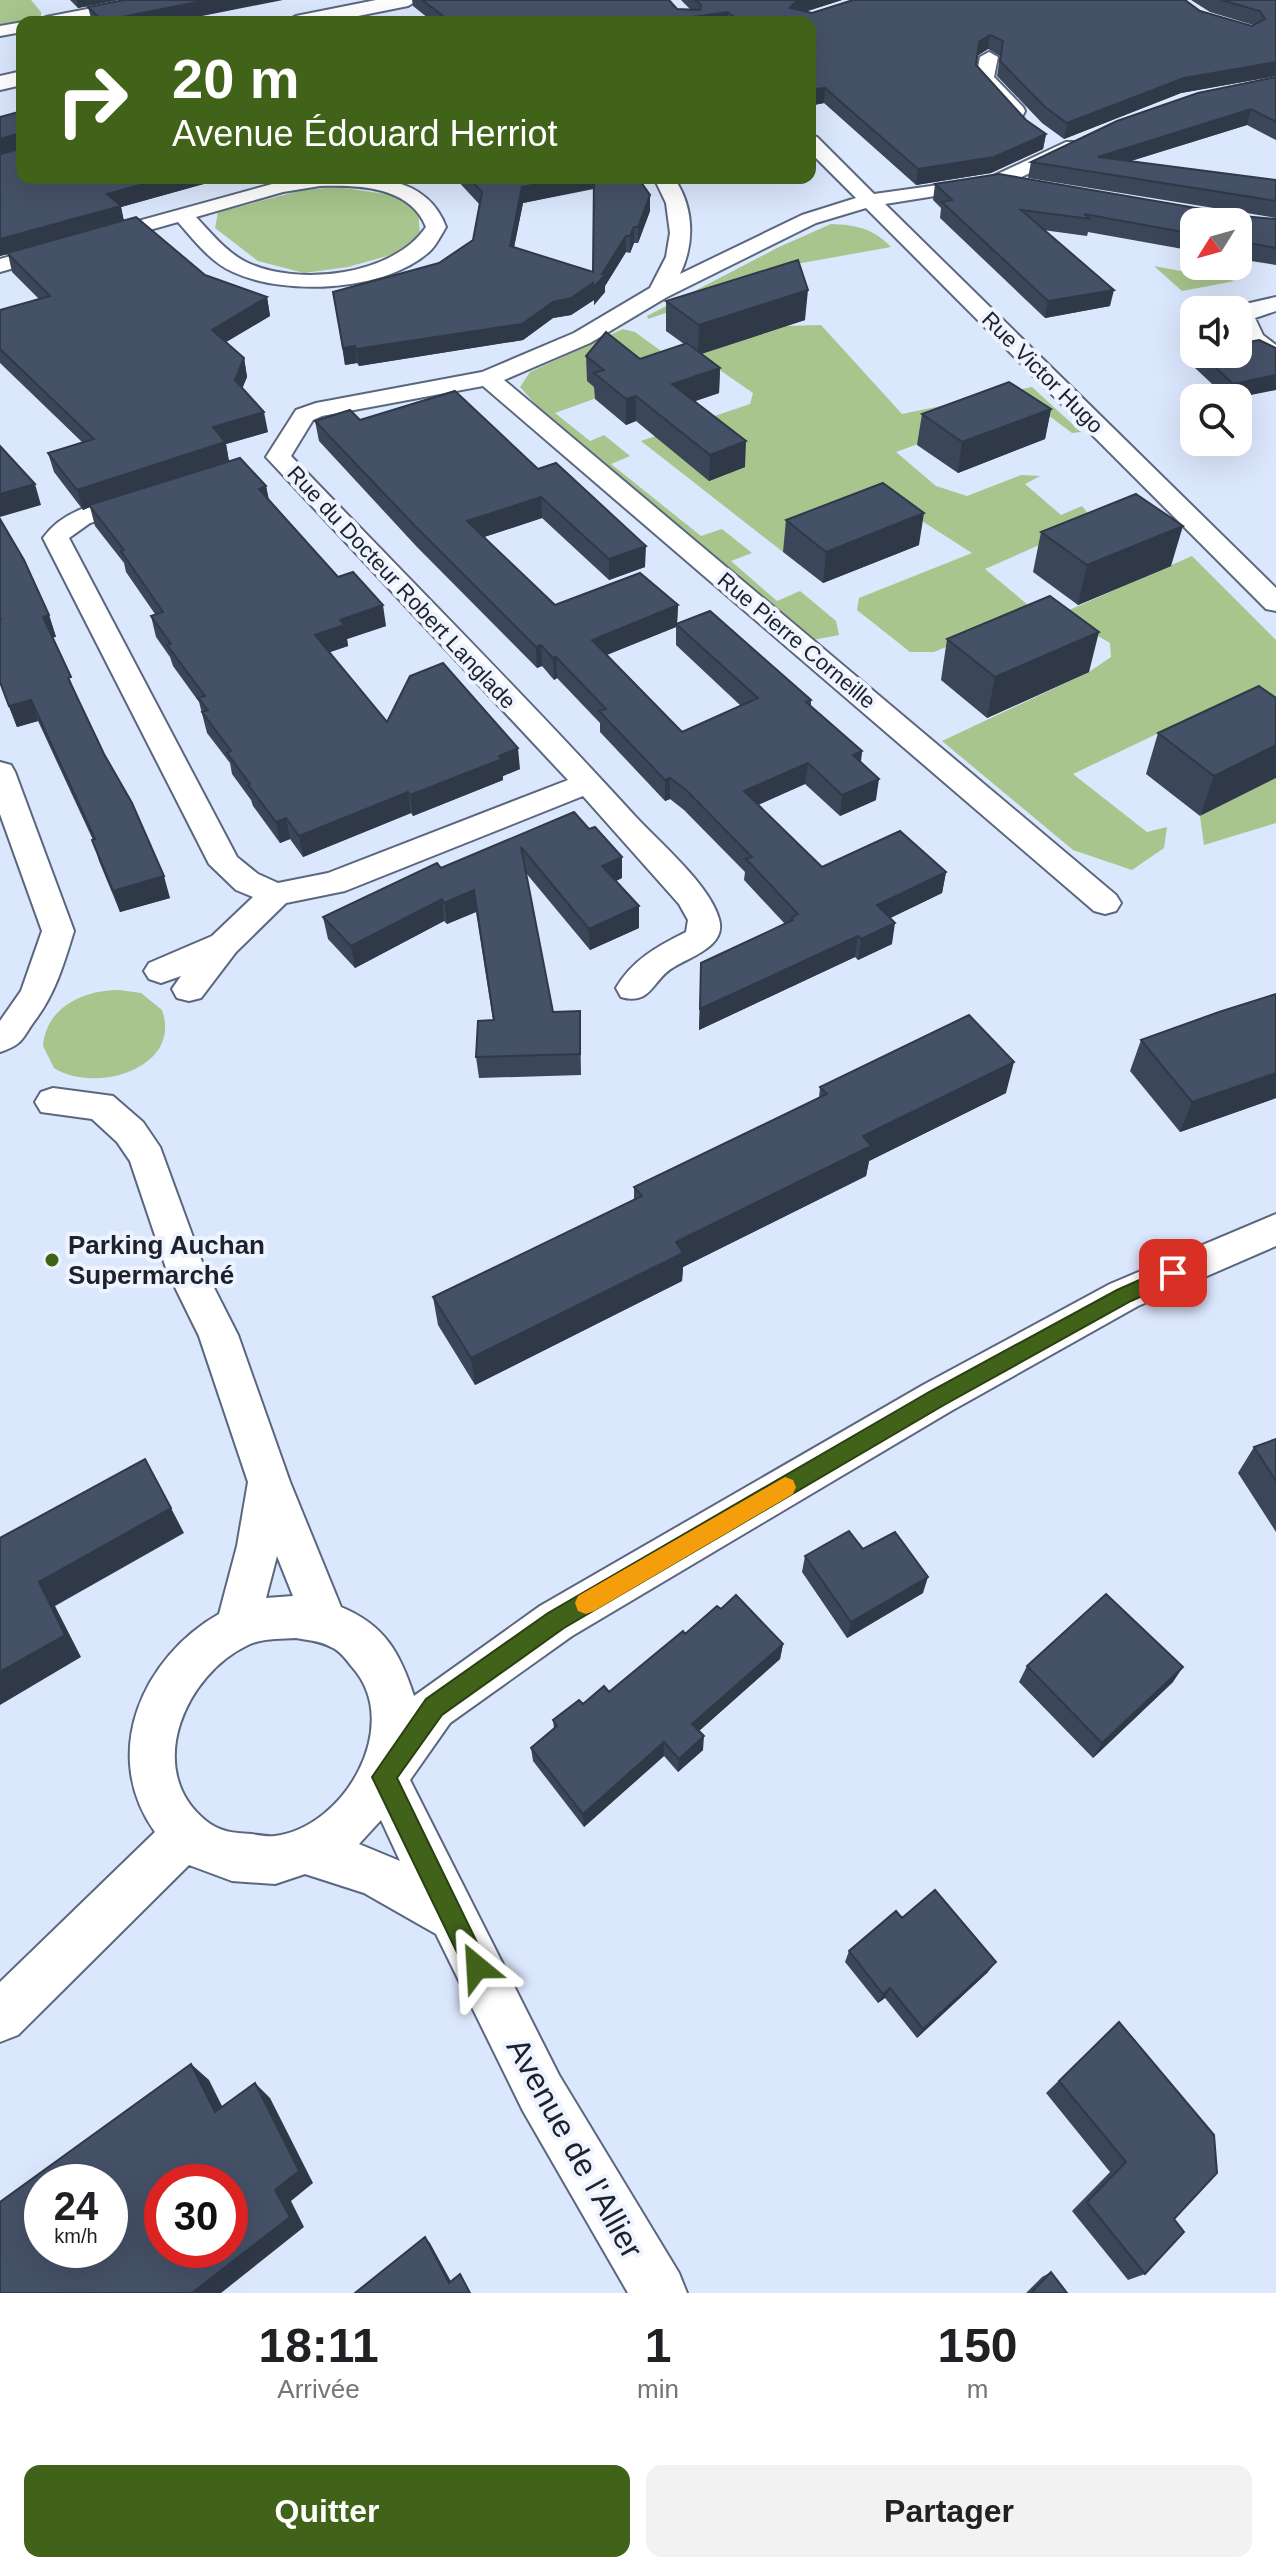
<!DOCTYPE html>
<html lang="fr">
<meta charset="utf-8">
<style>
body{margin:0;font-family:Arial,sans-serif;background:#f2f2f2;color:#202124;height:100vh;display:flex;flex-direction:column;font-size:30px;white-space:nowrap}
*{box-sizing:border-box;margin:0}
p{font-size:26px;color:#757577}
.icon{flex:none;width:44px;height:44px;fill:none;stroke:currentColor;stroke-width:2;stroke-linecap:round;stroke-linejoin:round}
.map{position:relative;height:2293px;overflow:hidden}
.side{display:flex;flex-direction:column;background:#fff;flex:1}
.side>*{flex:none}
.banner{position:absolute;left:16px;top:16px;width:800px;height:168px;border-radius:16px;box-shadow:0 8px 32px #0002;background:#416219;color:#fff;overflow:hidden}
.needle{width:52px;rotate:233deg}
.buttons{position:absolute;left:1180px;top:208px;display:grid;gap:16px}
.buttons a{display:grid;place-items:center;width:72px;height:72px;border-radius:16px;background:#fff;box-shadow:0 8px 32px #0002;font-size:40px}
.speed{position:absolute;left:24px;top:2164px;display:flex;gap:16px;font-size:40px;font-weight:700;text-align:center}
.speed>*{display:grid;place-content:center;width:104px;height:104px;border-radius:50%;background:#fff;box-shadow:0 8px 32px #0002;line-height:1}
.speed small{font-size:20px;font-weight:400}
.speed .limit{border:12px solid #d22;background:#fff;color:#111}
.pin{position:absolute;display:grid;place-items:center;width:68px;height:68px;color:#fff;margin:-34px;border-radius:16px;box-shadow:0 4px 12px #0006}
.me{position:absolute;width:88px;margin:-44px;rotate:333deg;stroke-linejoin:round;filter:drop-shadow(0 0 6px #0008)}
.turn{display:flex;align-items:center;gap:28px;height:168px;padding:0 24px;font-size:36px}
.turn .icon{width:104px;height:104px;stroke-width:2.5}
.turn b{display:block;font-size:56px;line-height:68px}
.eta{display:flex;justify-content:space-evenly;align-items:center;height:136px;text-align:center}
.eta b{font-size:48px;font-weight:800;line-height:56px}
.button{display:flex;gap:16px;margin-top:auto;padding:16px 24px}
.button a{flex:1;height:92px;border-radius:16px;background:#416219;color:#fff;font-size:32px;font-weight:800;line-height:92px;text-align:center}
.button a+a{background:#f2f2f2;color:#202124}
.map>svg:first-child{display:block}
.green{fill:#a7c58d}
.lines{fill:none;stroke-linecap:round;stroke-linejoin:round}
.minor-casing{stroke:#5b677f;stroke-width:4}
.secondary-casing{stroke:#5b677f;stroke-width:4}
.minor{fill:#fff;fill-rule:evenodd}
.secondary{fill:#fff;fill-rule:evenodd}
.wall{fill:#3b4659;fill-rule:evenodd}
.shaded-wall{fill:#303948}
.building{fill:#455167;stroke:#303948;stroke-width:2;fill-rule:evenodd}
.route{fill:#416219;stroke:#2a4010;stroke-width:2}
.slow{fill:#f59e0b}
.poi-dot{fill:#416219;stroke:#eef4ff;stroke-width:3}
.labels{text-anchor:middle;stroke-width:8;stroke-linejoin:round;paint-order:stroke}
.far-street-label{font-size:22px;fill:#1c212b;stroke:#eef4ff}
.poi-label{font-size:26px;font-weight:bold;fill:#1c212b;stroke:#eef4ff;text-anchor:start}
.near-street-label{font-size:32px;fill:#1c212b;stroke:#eef4ff}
</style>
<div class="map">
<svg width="1276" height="2293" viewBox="0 0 1276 2293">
<rect width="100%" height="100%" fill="#dbe7fd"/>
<path class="green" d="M0,0h31l10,12v5l-41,9z
M338,187l53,8 27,15 2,24 -26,20 -46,13 -44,6 -46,-12 -43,-33 3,-16 85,-22z
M831,224c25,1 42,4 60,23l-117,21 3,7 -129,44 -1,-3 132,-69z
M1154,266l81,15 -53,10z
M821,325l81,89 130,-27 49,45 -9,1 -40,-30 -136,49 40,34 31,10 54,-21 19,1 -15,8 36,31 21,-9 8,10 -5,9 -100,44 49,41 -100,42h-24l-53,-42 2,-12 113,-45 -72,-46 -117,45 -142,-111 109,-37 3,-11 -55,-38 86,-29z
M623,329l12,3 48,35 -128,46 35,28 14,-6 26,21 -19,8 90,72 21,-7 30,24 -21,8 46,40 23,-10 36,30 3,14 -26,5 -268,-225 -25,-28 10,-15z
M1192,556l84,84v80l-21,-17 -21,-6 -161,77 74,58 20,-5 -3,21 -32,22 -59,-20 -131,-109 147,-69 22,-15 -1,-14 -50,-29z
M1276,778v45l-72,22 -4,-29z
M119,990l22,3 21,17c21,59 -68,84 -108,58l-11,-22c3,-39 41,-56 76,-56z"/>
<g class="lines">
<g class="minor-casing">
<path id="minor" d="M134,0h34l-8,5 -87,17h-36l9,-5z
M23,22l-1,10 -22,4v-10z
M989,52l9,5 -4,20 29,30 2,4 -2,4h-14l-33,-37 4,-21z
M810,135l7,2 57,57 115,-16 77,-36h14l3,4 -3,4 -76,35 -119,19 391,384v23l-10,-2 -400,-401 -50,15 -149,74 -77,46 -86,37 612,515 5,8 -5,8 -11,3 -11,-3 -611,-525 -161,30 -9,4 -22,36c115,120 232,237 344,360 24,26 75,69 84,103 8,27 -27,37 -45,48 -22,12 -22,39 -53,30l-5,-9c16,-28 42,-42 70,-56l2,-12 -9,-16 -96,-108 -238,95 -59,12 -50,49 -35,46 -12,3 -12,-3 -5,-9 9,-13 -20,7 -12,-4 -5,-8 5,-8 63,-27 41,-39 -17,-7 -27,-26 -166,-326c22,-31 61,-36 96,-45l9,3 4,5 -4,5 -58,17 -21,15 168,319 21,17 20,9 50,-10 240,-93 -302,-323 30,-47 20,-7 166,-31 92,-39 76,-45 16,-31 4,-24 -4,-30 -12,-25h20c20,29 21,65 6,96l122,-59 54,-17 -46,-46z
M294,178c53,0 129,-13 152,49 -5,8 -10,19 -17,25 -45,40 -144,44 -196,20 -23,-10 -39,-32 -55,-50l-178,50v-13zM320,186c38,-1 90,0 106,41 -33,49 -129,60 -180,35 -20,-10 -35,-29 -50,-45l87,-25z
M1276,297v14l-21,7 8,17 13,10v19c-23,-6 -47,-35 -35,-59z
M0,762l11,3 4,7 59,159c-10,32 -18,61 -38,88 -14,18 -11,25 -36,33v-31l21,-30 21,-60 -42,-117z
M53,1088l60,8 30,26 17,25 45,123 33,65 52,147 51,125c44,18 59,46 73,89l126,-90 383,-221 187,-101 166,-70v32l-138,60 -187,105 -379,225 -122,87 -40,57 149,295 120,198 8,20h-59l-105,-182 -87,-177 -72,-41 -59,-19 -30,10 -43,-3 -43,-16 -171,170 -18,7v-60l155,-150c-56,-78 -12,-175 64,-218l18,-68 11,-64 -49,-146 -32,-65 -37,-110 -13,-19 -25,-23 -51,-7 -6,-10 6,-10zM277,1556l16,40 -27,2zM296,1638c11,2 25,3 35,9 10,4 16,14 22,21 50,57 -8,159 -78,168 -7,1 -16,-1 -24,-2 -17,-1 -32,-2 -46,-14 -62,-51 -19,-146 43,-175 14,-7 33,-6 48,-7zM381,1820l19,41 -41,-17z"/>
</g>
<g class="secondary-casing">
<path id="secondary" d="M376,0h42l-10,6 -80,16h-43l11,-6z
M22,71v14l-22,5v-14z"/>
</g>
<use href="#minor" class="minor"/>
<use href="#secondary" class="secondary"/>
</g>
<path class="wall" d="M70,0h48l-40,8z
M412,0h257l8,9h13l-9,-9h161l-37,12 7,1 388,-2 52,15 1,-1 -43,-13 -19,-12h85v76l-95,17 -117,46 -22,-16 -45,-47 3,-20 -12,-7 -11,7 -1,9 50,55 20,14 -3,15 -52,24 -75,12 -92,-82 -10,2 -4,-4v-79h-377l-20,-16z
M88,7l84,15h-80z
M1276,77v63l-29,-15 -116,36 145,19v38l-35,-6 1,4 34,3v46l-38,-6v-37h-44v29l-106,-19 -1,4 -44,-6 67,76 -65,12 -105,-100 1,-10 -8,-8 2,-16 267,25h18l-192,-31 3,-16z
M0,117l22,61h224l-24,6 -4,-4 -97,27 3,14 81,54 62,22 3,19 -44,26 18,16 3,19 -5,11 26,44 -42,12 3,17 37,25 3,14 69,77 48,49 -39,13 1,7 -19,6 58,70 133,47 -17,7v4l-90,36 -2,-3 -108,44 -13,-18 -10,4 -27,-37 -2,-6 -19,-26 -2,-11 -23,-30 -8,-31 -26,-36 -3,-9 -14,-20 -5,-21 4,-2 -29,-42 -2,-9 -29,-37 -5,-19 -7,3 -29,-38 -6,-19 34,-11 -82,-79v-53l39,-11 -27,-27 -4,-18 -8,2z
M455,178h185l-1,1 11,32 -12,32h-4l-4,10 -4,-1 -21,34v6l-11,13v-5l-23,15 -18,3 -30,22 -164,26 -2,-3 -12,2 -12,-73 106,-29 34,-23 7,-35zM594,189l-1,83 -79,-25 9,-44z
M666,301l139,19 -104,34 19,14 -1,25 -24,8 50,66 -36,14 -73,-60 -10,4 -31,-26 -1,-12 -7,-6 -1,-25 54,3 44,-15 -18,-13z
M1199,354h39l-2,44h-9l-32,-30z
M1051,409l-6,30 -87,34 -41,-28 5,-31z
M360,420l178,49 107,98 -36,13 -67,-62 -58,19 71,68h123l-1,18 134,77v6l51,45 -1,11 15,38 -36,16 -35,-32 -47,21 64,62 124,5 -4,21 -52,25 2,26 -34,16 -3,-3 -156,73 2,-67 84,-39 -41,-44 1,-8 -61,-62 -14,-11 -5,2 -65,-69v-9l-43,-45 -3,2 -12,-14 -5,2 -120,-121 -98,-106 -4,-20zM676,627v18l65,61 -59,26 -76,-77z
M0,519l49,96 7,22h-3l24,60 93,201 -50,14 -21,-51 -6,-21 -55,-119 -21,6 -17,-43z
M786,520l133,25 -96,38 -40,-31z
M1041,532l130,34 -93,39 -45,-33z
M947,639l142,33 -102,46 -46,-38z
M1259,686l-59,130 -54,-42 12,-41z
M574,812l48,66 -6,3 23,47 -49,22 -64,-77 27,139 27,-1 1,64 -102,3 -3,-21 17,-37 -17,-108 -29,12 -3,-3 -89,47 -27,-29 -5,-22z
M1276,994v104l-96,34 -50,-61 11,-31z
M820,1087l186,6 -137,68 -3,15 -183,91 -1,14 -207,104 -37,-60 -5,-28 201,-97v-13l185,-89z
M1276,1439v93l-38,-59 16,-26z
M863,1549l60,44 -76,45 -45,-66 3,-16z
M721,1609l62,35 -3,15 -81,72 4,19 -25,22 -14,-16 -80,71 -51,-66 -2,-13 23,-19 -1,-9 30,-16 26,-12 76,-58z
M1027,1666l146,16 -80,76 -74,-76z
M902,1918l86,54 -71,66 -32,-40 -7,5 -33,-41 4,-11z
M1119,2022l55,197 -29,55 -17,6 -56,-69 38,-39 -64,-79z
M1051,2272l16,21h-41l16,-16z"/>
<path class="shaded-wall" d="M76,0h42l-40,8z
M207,0h76l-111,22h-69l-1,-1z
M797,0h45l-48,15 -4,-7z
M728,12v10h-70z
M990,35l-2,14 -11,7 2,-14z
M1276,62v14l-95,17 -117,46 3,-16 117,-45z
M825,88l-1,15 -10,2 1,-16z
M1251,109l-4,16 -152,47 3,-15z
M20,133l2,16 -22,7v-17z
M1046,134l-3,15 -52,24 -75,12 2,-16z
M166,178h52v2l-97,27 3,15 -124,34v-17l107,-45z
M221,178h25l-24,6z
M567,178h27v10l-71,15 -12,59 -1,-16 12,-59z
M650,195v16l-12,32v-16z
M634,227v16l-4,10v-17z
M626,236v16l-21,34v6l-11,13v-5l-23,15 -18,3 -30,22 -164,26 -3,-17 197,-47 49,-28z
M808,290l-3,30 -107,35 1,-30z
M1114,290l-4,16 -65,12 3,-17z
M267,297l3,19 -54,32 -4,-18z
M355,346l2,17 -12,2 -2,-17z
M244,358l3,19 -9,22 -3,-19z
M720,368l-1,25 -47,16v-25z
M1276,375v15l-40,8h-7l4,-14z
M636,396v25l-10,4v-26z
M1051,409l-6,30 -87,34 4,-31z
M264,412l4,20 -42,12 3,18 -140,43 1,2 -7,3 -6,-20 136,-63z
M746,441l-1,26 -36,14 1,-26z
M35,484l6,21 -41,12v-23z
M266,486l4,21 -11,-18z
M541,497l1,21 -73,24 -2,-21z
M924,513l-5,32 -96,38 3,-31z
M1183,526l-12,40 -93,39 9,-40z
M646,546l-1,21 -36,13v-21z
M383,605l3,21 -39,13 1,7 -29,10 -4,-21 25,-15z
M678,605l-1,20 -1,-1v3l-84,34v-21z
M49,615l7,22 -6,1 -7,-21z
M1099,632l-10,40 -102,46 8,-41z
M541,645l1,21 -5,2 -1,-21z
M556,657l1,21 -3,2 -1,-22z
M31,700l7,21 -21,6 -8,-21z
M1276,745v33l-76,38 14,-40z
M518,748l2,21 -17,7v4l-90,36 -3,-21z
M862,751l-3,21 -6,-17z
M808,763l-3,21 -63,28 2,-21z
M670,778v21l-5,2v-21z
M879,779l-3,21 -36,16 2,-21z
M408,792l3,21 -108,44 -4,-21z
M286,818l4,21 -10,4 -4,-21z
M622,857v21l-20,9v-21z
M946,872l-4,21 -68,33 3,-21z
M164,876l6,22 -50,14 -7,-21z
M474,890l2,22 -29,12 -3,-21z
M442,899l2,22 -89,47 -4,-22z
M639,906v22l-49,22 -1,-21z
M895,923l-3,21 -34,16 3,-21z
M858,936l-3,21 -156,73 1,-21z
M1014,1062l-8,31 -137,68 -3,15 -183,91 -1,14 -207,104 -4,-27 392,-222z
M1276,1073v25l-96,34 12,-30z
M171,1508l13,25 -129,73 26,51 -81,48v-33l39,-90z
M928,1577l-5,16 -76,45 4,-16z
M783,1644l-3,15 -89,79 1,-14z
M1183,1667l-10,15 -80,76 9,-15z
M704,1736l-1,14 -25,22 1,-13z
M664,1742v14l-80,71 -1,-13z
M996,1962l-8,10 -71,66 6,-9z
M890,1988l-5,10 -7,5 5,-9z
M191,2064l18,16 23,46 -17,-14z
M255,2083l15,15 43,85 -22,18 13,26 -83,66h-29l83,-103z
M425,2237l5,6 24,44 -5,-4z"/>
<path class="building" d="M124,0h83l-105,21 -14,-14z
M422,0h247l8,9 23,1 1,-5 -6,-5h102l-7,8 22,5 41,-13h332l15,11 52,15 13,-7 -5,-8 -39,-11h55v62l-92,16 -117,45 -22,-16 -45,-46 3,-20 -13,-6 -11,7 -3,23 50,55 20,14 -52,23 -76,12 -93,-81 -10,1 -5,-4v-63h-70l-12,-10 -70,10h-207z
M1276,77v45l-25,-13 -153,48 178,23v21l-245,-39 86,-41 81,-28z
M22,111v67h144l-59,16 14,12 -121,33v-85l20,-5v-16l-20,6v-22z
M999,174l203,35h37l3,7 34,3v29l-38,-7v-19h-44v12l-110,-20 7,5 -70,-9 93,80 -66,11 -106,-99 10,-2 -17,-16z
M469,178h98l-45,9 -12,59 83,26 1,-94h44l12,17 -12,32h-4l-4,9h-4l-24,38 3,1 -12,13v-5l-22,15 -18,4 -31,22 -166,25 -1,-3 -12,2 -10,-56 106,-29 34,-23 9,-48z
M136,217l69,58 62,22 -55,33 32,28 -9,22 29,32 -51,15 12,15 -148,48 -29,-37 46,-14 -94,-90v-39l50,-14 -43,-43z
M798,260l10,30 -109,35 -33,-24z
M606,332l34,27 47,-16 33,25 -48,16 74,57 -36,14 -74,-59 -10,3 -32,-26 10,-3 -18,-14z
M1259,340l17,8v27l-43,9 -32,-30h37v-10z
M1009,382l42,27 -89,33 -40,-28z
M455,391l83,78 18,-6 90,83 -37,13 -68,-62 -74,24 88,84 85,-32 38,32 -86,35 90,92 76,-34 -82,-74 34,-13 101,89 -5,2 56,49 -9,4 26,24 -37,16 -34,-32 -64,28 78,76 78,-36 46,41 -69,33 18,18 -34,16 -3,-3 -158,73 1,-46 92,-43 -2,-2 7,-4 -52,-55 6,-2 -67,-68 -15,-11 -5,2 -66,-69 7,-2 -50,-52 -3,1 -12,-13 -5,2 -121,-121 -100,-105 35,-11 10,10z
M0,446l35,38 -35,10z
M240,458l26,28 -7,3 79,88 15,-5 30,33 -43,15 4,5 -29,10 72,87 23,-46 33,-13 75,85 -19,8 3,3 -92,36 -2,-3 -109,44 -13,-18 -10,4 -28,-37 2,-1 -23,-31 4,-2 -29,-39 6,-2 -10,-12 7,-2 -38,-51 4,-1 -20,-28 12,-4 -42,-61 3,-1 -35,-45z
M883,483l41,30 -98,39 -40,-32z
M1136,494l47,32 -96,39 -46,-33z
M0,519l24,41 25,55 -6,2 28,60 -3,1 36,76 28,49 32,73 -51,15 -21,-51 3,-1 -64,-139 -22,6 -9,-24v-62l1,-1 -1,-2z
M1050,596l49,36 -104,45 -48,-38z
M1259,686l17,12v47l-62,31 -56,-43z
M574,812l15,17 6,-2 27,30 -20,9 37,40 -50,23 -68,-82 32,165 27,-1v43l-104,3 2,-36 16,-1 -20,-130 -30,13 -2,-4 -91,47 -28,-29 114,-54 4,5z
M1276,994v79l-84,29 -51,-62 78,-28z
M969,1015l45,47 -151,74 8,10 -195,96 7,11 -212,105 -38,-61 209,-101 -8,-9 193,-93 -7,-7z
M1276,1439v42l-22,-34z
M145,1459l26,49 -132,74 26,53 -65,37v-134z
M849,1531l14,18 32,-17 33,45 -77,45 -46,-66z
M1106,1594l77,73 -81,76 -75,-77z
M736,1595l47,49 -91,80 12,12 -25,23 -15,-17 -81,72 -52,-66 26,-22 -4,-6 26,-20 4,4 21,-18 5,6 74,-61 2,3 32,-28 4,3z
M935,1890l61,72 -73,67 -33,-41 -7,6 -34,-43 47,-40 6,7z
M1119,2022l95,113 3,38 -43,46 10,13 -39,42 -58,-72 39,-40 -67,-81z
M191,2064l24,48 40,-29 44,88 -24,19 15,27 -98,76h-192v-91zM42,2182h68v68h-68zM162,2182h68v68h-68z
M425,2237l24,46 11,-9 10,19h-115z
M1051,2272l16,21h-36z"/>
<path class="route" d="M1173,1265l7,3 3,5 -3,6 -49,22 -187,104 -380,223 -122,87 -45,63 92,189 -3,8 -9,4 -9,-4 -96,-198 54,-78 122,-86 381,-221 188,-102z"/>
<path class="slow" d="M785,1477l8,3 3,7 -3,7 -199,117 -8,3 -8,-3 -3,-8 3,-7z"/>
<circle class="poi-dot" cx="52" cy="1260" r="8"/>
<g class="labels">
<g class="far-street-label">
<text transform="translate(1043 372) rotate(45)" y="8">Rue Victor Hugo</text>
<text transform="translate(402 587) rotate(47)" y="8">Rue du Docteur Robert Langlade</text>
<text transform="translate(797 640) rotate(40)" y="8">Rue Pierre Corneille</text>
</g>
<g class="poi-label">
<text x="68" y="1254">Parking Auchan<tspan x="68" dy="30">Supermarché</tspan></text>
</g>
<g class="near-street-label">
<text transform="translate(575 2148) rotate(61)" y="11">Avenue de l'Allier</text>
</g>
</g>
</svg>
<div class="buttons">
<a><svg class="needle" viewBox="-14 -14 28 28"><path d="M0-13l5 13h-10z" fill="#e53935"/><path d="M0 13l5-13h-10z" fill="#757577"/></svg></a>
<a><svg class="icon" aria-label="sound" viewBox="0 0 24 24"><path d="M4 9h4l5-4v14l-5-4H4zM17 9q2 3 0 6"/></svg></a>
<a><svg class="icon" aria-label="search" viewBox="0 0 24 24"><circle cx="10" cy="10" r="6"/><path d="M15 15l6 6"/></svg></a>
</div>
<div class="speed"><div>24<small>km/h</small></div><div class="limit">30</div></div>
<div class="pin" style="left:1173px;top:1273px;background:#d93025"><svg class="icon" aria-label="arrive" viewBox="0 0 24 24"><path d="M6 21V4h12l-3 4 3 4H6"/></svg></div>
<svg class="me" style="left:477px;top:1967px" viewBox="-20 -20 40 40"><path d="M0-17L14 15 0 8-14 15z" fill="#416219" stroke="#fff" stroke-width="4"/></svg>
<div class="banner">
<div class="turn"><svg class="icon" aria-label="right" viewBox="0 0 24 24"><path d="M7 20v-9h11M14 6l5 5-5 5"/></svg><div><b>20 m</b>Avenue Édouard Herriot</div></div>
</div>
</div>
<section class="side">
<div class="eta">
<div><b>18:11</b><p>Arrivée</p></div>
<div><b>1</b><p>min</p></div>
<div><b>150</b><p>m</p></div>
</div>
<div class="button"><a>Quitter</a><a>Partager</a></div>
</section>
